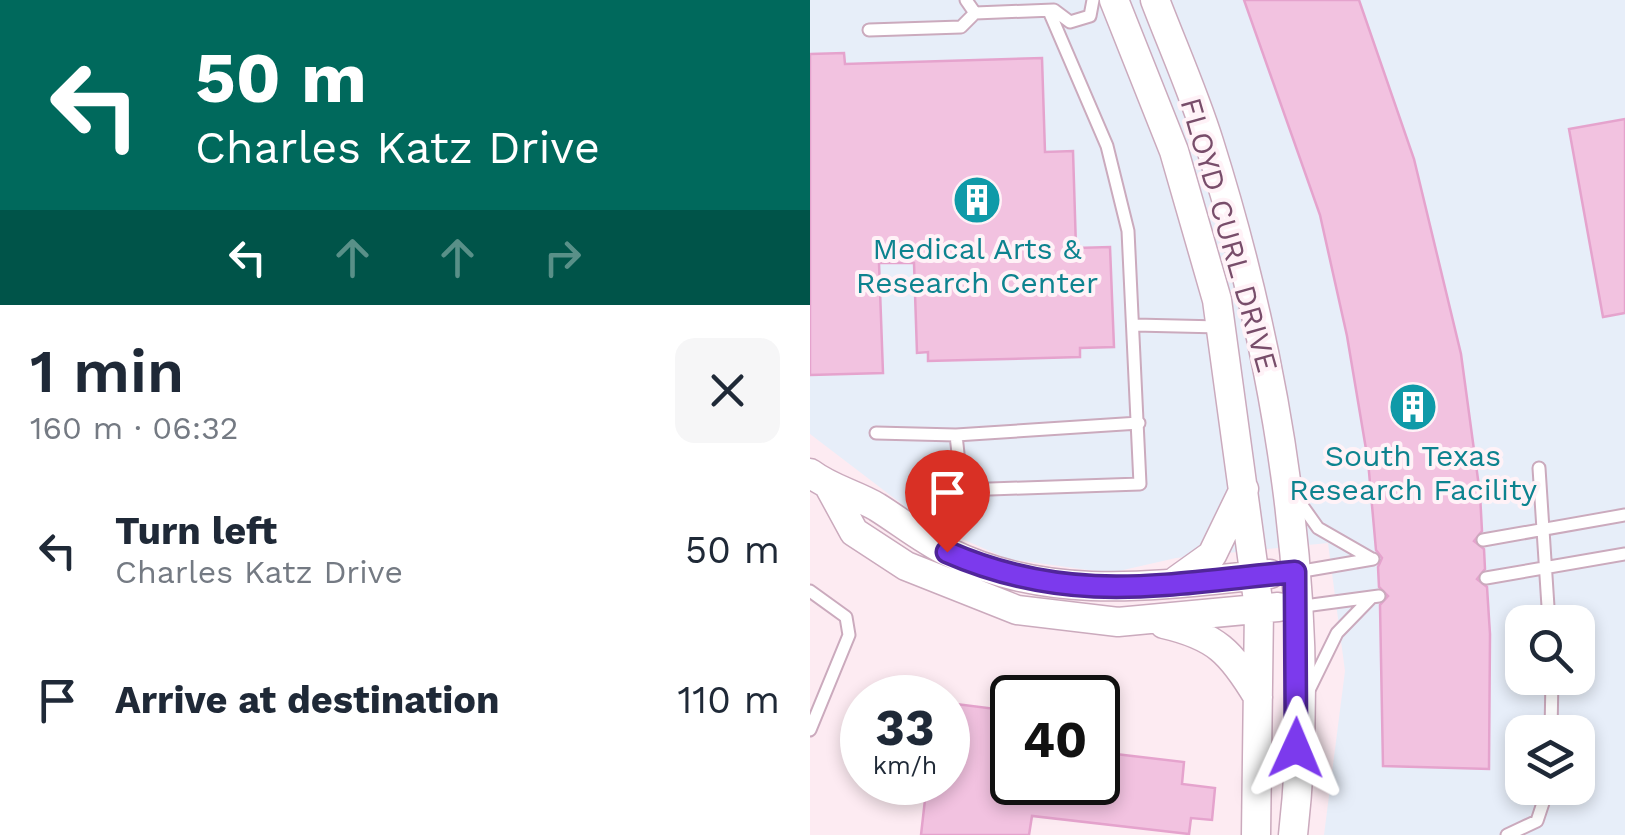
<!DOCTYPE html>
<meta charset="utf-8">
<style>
body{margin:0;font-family:"Work Sans",sans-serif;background:#f6f6f7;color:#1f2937;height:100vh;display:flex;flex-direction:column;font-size:38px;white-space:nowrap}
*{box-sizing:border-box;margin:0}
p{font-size:32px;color:#747a83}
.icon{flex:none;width:55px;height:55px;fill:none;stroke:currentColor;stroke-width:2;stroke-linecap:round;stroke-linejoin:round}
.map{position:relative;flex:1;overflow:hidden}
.drawer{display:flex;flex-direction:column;background:#fff;width:810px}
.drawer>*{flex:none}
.top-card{background:#00695c;color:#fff;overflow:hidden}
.fabs{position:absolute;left:695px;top:605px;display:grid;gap:20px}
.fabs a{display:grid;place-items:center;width:90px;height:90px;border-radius:20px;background:#fff;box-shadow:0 5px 15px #0003;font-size:50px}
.speed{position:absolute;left:30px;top:675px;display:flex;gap:20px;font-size:50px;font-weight:700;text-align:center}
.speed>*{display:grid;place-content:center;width:130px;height:130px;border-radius:50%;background:#fff;box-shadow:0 5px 15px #0003;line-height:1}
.speed small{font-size:25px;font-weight:400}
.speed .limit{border:5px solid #111;border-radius:15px;background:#fff;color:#111}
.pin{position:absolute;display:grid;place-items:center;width:85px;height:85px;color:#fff;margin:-102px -42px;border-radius:50% 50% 50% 0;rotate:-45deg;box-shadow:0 0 10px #0007}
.pin .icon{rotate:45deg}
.me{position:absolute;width:110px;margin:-55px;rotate:1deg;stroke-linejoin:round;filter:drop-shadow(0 0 8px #0008)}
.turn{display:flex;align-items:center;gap:35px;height:210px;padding:0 30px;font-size:45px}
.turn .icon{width:130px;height:130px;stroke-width:2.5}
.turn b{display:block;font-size:70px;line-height:85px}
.lanes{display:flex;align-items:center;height:95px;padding:0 30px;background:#0003;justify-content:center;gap:50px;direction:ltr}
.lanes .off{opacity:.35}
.round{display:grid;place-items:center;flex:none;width:105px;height:105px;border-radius:20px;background:#f6f6f7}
.headline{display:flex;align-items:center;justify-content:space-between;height:170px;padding:0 30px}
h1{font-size:60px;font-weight:600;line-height:75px}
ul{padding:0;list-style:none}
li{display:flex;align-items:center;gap:30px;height:150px;padding:0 30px}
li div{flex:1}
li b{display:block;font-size:38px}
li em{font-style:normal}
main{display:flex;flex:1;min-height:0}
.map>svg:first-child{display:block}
.education{fill:#e7eef9;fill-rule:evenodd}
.building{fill:#f2c2e0;stroke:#e5a3cd;stroke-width:2.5}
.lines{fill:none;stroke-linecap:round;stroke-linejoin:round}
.service-casing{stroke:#cbaabd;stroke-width:15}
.tertiary-casing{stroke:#cbaabd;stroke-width:31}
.service{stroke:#fff;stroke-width:11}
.tertiary{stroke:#fff;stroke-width:28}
.route-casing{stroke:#51269a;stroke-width:25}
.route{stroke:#7c3aed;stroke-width:18}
.labels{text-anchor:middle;stroke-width:8;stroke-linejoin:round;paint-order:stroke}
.street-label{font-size:30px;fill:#784d6a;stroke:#fff2f7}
.culture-label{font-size:30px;fill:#0d838f;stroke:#fff2f7}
</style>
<main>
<section class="drawer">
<div class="top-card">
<div class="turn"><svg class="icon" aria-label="left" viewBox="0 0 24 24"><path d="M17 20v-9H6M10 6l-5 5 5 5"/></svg><div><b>50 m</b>Charles Katz Drive</div></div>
<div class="lanes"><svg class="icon" aria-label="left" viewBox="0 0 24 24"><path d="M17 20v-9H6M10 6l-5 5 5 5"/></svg><svg class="icon off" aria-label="ahead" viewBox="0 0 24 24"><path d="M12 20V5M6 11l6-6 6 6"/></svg><svg class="icon off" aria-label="ahead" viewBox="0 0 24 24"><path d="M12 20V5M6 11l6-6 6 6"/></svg><svg class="icon off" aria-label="right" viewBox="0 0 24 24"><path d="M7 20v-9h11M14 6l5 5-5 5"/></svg></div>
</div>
<div class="headline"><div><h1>1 min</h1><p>160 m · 06:32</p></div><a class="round"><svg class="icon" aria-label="close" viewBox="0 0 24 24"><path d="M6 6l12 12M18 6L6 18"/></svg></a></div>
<ul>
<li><svg class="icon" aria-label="left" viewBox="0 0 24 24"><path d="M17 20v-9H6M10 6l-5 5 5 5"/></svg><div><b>Turn left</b><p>Charles Katz Drive</p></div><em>50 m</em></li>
<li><svg class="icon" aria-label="arrive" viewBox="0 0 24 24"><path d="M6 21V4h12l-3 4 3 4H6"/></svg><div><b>Arrive at destination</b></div><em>110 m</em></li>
</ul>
</section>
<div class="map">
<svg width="815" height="835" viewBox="0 0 815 835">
<rect width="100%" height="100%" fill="#fdebf2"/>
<path class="education" d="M0,0h815v835h-301l21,-164 -17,-128 -152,15 -66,15 -102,-14 -80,-35 -118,-90zM712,622h56v56h-56zM712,732h56v56h-56z"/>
<path class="building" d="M434,0h115l55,159 47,195 19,140 2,37 -8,10 10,8 1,20 -8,10 10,8 3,47 -1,135 -106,-3 -3,-161 8,-9 -9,-9 -1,-20 4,-9 -6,-8 -8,-89 -21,-125 -27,-121z
M34,53l1,11 197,-6 3,94 28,-1 3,97 34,-1 4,100 -34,1v9l-152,4v-9l-11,1 -3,-90h-35l4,110 -73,2v-321z
M815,119v194l-22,4 -34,-188z
M138,703l64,8v71h86v-30l86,10 -2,22 33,4 -3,32 -21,-2 -2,16 -157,-18 -3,19h-108l6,-53h21z"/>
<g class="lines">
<g class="service-casing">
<path id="service" d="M156,0l9,13 79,-3 16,12 20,-6 3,-16
M59,30l92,-3 14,-14
M325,325l85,2
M66,433l80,2 6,55 178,-6 -12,-253 -21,-85 -58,-135
M146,435l183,-12
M729,468l10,154
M486,497l22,31 54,31
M673,540l142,-25
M487,572l76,-13
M676,578l139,-24
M0,591l36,26 3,18 -39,95
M487,607l82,-11
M500,688l27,-55 33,-34
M741,732l1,-54
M697,835l30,-14 11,-33"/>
</g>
<g class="tertiary-casing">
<path id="tertiary" d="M304,0l60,151 43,149 42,308 -3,227
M345,0c18,47 39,94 54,142 69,219 110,464 84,693
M0,473c21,16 45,21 67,34 24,15 46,33 71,45 103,51 212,33 322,22
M20,488l24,44 52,34 111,44 101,12 160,-15
M367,580l35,-25 32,-66
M354,624c52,12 67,28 94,73"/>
</g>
<use href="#service" class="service"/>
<use href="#tertiary" class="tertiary"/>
</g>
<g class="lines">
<g class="route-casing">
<path id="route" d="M137,552c124,54 219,32 348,20l1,176"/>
</g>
<use href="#route" class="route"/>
</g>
<defs>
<g id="building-disc" transform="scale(2.5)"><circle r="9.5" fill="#0f9aa8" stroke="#fff2f7"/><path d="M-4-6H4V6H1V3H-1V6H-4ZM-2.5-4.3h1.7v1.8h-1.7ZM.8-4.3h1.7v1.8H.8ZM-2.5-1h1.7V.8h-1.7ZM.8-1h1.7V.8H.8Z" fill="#fff"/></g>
</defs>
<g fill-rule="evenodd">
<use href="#building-disc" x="167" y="200"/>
<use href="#building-disc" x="603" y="407"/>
</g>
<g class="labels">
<g class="street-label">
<text transform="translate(419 235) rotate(74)" y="10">FLOYD CURL DRIVE</text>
</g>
<g class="culture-label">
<text x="167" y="259">Medical Arts &amp;<tspan x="167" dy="34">Research Center</tspan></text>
<text x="603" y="466">South Texas<tspan x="603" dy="34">Research Facility</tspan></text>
</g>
</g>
</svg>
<div class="fabs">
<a><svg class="icon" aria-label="search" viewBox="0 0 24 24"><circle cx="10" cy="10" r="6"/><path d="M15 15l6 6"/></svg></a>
<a><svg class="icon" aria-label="layers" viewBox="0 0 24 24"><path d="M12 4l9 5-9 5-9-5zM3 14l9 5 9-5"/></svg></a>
</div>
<div class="speed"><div>33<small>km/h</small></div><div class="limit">40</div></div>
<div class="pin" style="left:137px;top:552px;background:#d93025"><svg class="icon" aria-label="arrive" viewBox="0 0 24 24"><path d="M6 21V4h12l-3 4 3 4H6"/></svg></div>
<svg class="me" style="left:486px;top:748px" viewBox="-20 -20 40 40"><path d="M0-17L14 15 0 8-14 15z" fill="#7c3aed" stroke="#fff" stroke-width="4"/></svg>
</div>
</main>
